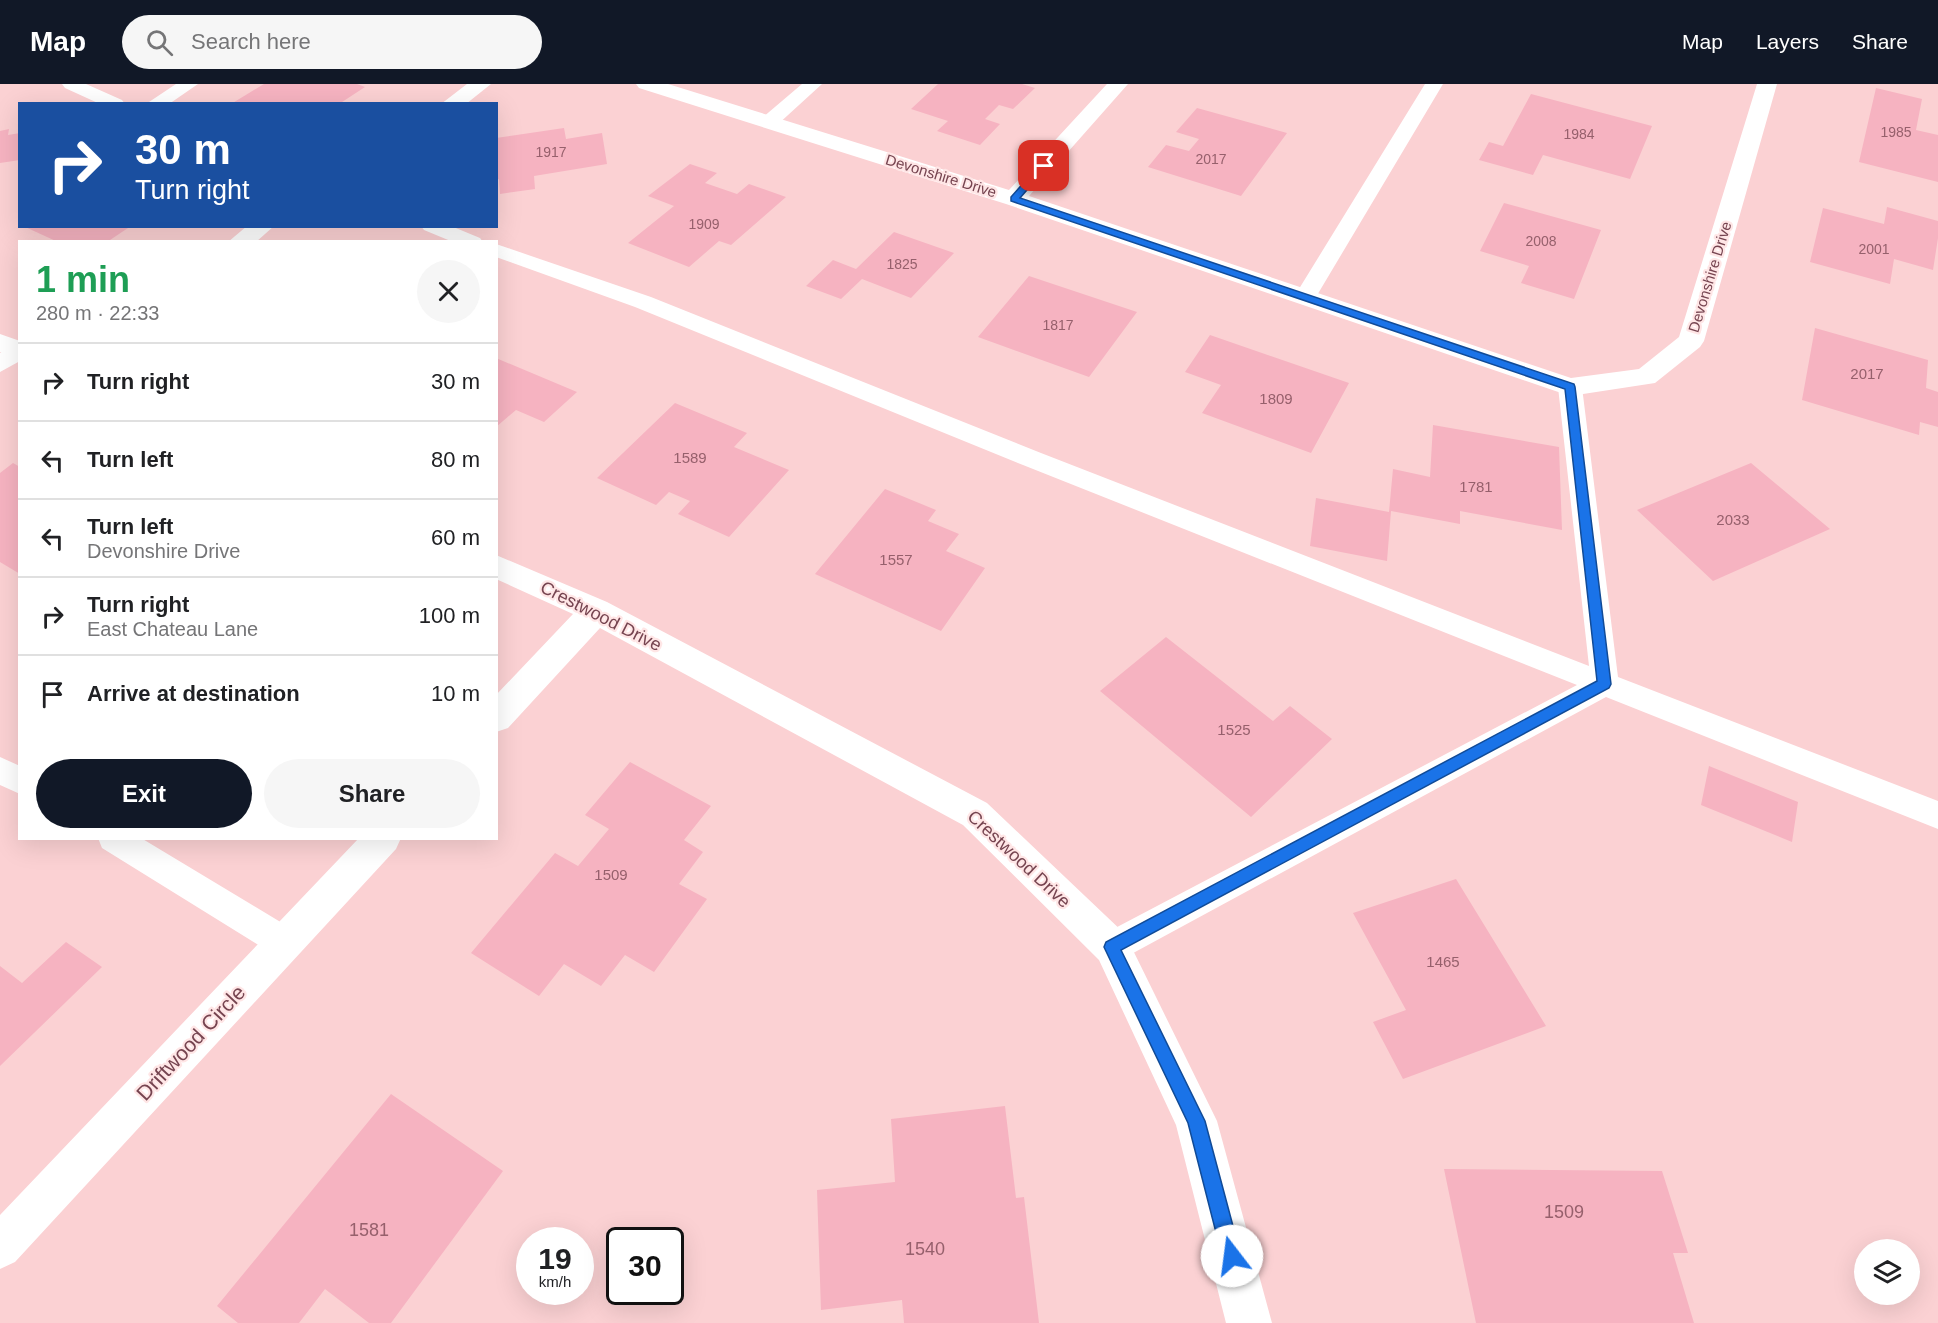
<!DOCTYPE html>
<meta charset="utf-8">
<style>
body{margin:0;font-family:Helvetica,sans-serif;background:#f6f6f6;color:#202124;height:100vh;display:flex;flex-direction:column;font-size:22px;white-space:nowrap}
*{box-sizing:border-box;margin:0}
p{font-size:20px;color:#757577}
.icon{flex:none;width:33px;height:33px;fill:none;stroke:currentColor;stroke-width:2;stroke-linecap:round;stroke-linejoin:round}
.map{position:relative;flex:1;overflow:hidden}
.sheet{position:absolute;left:18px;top:156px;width:480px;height:600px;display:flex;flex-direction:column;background:#fff;border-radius:0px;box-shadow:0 6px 24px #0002}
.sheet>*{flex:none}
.hud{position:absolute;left:18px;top:18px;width:480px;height:126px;border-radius:0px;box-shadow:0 6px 24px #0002;background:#1a4fa0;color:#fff;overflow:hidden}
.buttons{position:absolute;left:1854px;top:1155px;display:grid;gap:12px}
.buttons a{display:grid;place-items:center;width:66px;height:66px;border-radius:50%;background:#fff;box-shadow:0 6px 24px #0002;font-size:30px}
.speed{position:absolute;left:516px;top:1143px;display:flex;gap:12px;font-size:30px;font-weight:700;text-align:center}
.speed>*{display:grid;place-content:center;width:78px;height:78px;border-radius:50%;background:#fff;box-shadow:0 6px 24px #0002;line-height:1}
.speed small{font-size:15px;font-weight:400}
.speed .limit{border:3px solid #111;border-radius:9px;background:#fff;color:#111}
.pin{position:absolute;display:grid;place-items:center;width:51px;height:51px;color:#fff;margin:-26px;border-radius:12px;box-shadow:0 3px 9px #0006}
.me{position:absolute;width:66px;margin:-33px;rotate:345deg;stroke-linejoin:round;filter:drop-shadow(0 0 4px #0008)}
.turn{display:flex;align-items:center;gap:21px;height:126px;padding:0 18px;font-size:27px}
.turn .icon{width:78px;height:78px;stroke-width:2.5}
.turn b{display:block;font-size:42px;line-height:51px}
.round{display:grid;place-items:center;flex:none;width:63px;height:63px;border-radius:32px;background:#f6f6f6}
.headline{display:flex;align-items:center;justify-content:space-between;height:102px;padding:0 18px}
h1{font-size:36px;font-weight:800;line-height:45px;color:#1e9e55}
.primary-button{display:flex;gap:12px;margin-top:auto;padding:12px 18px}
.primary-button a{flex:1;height:69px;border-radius:36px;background:#111827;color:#fff;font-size:24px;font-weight:800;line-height:69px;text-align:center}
.primary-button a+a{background:#f6f6f6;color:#202124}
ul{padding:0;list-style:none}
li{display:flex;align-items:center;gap:18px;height:78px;padding:0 18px;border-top:2px solid #e0e0e0}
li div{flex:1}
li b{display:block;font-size:22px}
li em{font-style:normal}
header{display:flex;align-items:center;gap:36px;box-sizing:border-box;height:84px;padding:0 30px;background:#111827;color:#fff}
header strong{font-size:28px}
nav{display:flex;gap:33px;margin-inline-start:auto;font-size:21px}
.search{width:420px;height:54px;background:#f6f6f6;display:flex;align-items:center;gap:15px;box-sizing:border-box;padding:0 21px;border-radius:33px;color:#757577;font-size:22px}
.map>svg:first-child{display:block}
.residential{fill:#fbd1d3;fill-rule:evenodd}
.building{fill:#f6b3c1}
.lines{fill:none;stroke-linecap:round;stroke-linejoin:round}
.service{fill:#fff;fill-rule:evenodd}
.minor{fill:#fff;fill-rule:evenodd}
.route{fill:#1a73e8;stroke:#114b97;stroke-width:1.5}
.labels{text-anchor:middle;stroke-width:4.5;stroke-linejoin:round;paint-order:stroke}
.far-number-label{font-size:14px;fill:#96606c}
.far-street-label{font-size:15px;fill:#764450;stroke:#ffe6e6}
.number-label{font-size:15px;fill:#96606c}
.street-label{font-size:18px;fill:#764450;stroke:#ffe6e6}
.near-number-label{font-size:18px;fill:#96606c}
.near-street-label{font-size:21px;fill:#764450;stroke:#ffe6e6}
</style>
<header>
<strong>Map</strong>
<div class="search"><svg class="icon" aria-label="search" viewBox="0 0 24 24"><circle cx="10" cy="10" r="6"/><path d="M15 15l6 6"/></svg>Search here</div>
<nav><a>Map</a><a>Layers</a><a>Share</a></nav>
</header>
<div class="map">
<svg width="1938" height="1239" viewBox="0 0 1938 1239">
<rect width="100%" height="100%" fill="#fedede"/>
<path class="residential" d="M0,0h1938v1239h-1938zM20,20h476v122h-476zM20,158h476v596h-476zM530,1156h50v52h-50zM620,1156h50v52h-50zM1864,1166h46v44h-46z"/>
<path class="building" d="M264,0h93l8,3 -26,17h-108z
M938,0h84l13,4 -22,21 -14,-4 -14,14 15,5 -20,21 -43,-14 11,-10 -37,-12z
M1876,4l46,11 -6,31 22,5v47l-79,-20z
M1531,10l121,32 -22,53 -87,-24 -10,20 -54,-15 10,-18 14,4z
M1197,24l90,25 -46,63 -93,-29 18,-22 23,6 10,-12 -23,-7z
M564,44l2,11 36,-6 5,31 -73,12 1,13 -35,5 -1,-15 -3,1v-42z
M9,45l-1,6 12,-2v27l-20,3v-32z
M690,80l27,9 -12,10 32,11 12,-10 37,13 -55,48 -12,-4 -30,26 -61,-24 46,-37 -26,-10z
M1504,119l97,27 -27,69 -53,-16 8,-17 -49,-15z
M1887,123l51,14v17l-5,32 -39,-11 -4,25 -80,-22 13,-54 61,16z
M23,142h108l-24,16h-49z
M894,148l60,21 -43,45 -49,-19 -21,20 -35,-13 27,-26 23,9z
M1029,192l108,36 -48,65 -111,-40z
M1815,244l113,32 -2,28 12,4v35l-18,-5 -1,13 -117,-35z
M1210,251l139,48 -38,70 -109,-40 19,-28 -36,-13z
M496,274l81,34 -33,30 -28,-12 -20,17z
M675,319l72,30 -13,14 55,23 -60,67 -51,-23 12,-13 -21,-9 -13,13 -59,-27z
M1433,341l126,22 3,83 -102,-19v13l-69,-13 -4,50 -77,-15 6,-48 73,14 4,-43 37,8z
M13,379l7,4v107l-20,-12v-89z
M1751,379l79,66 -117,52 -76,-71z
M885,405l51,21 -8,11 31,13 -13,17 39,17 -44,63 -126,-57z
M1166,553l107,84 17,-15 42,33 -81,78 -151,-126z
M630,678l81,44 -27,34 19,12 -24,32 28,15 -53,73 -29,-17 -24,31 -37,-22 -25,32 -68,-43 84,-100 23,13 31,-37 -24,-14z
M1709,682l89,36 -6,40 -91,-37z
M1456,795l90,147 -143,53 -30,-57 33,-12 -53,-97z
M66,858l36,25 -102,99v-100l22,17z
M391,1010l112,77 -112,152h-22l-44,-34 -26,34h-61l-21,-17z
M1005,1022l11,92 8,-1 15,126h-135l-2,-23 -81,10 -4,-120 78,-8 -4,-63z
M1444,1085l218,2 26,82h-15l21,70h-218z"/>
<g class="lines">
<path class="service" d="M62,0h24l36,16 3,4h-25l-35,-16z
M176,0h22l-29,20h-23z
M802,0h20l-46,42h-14l-2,-4 2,-4z
M1425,0h18l-130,218 -8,2 -8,-2 -3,-5z
M421,142h30l29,12 3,4h-30l-29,-12z
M496,160l155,53 390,156 548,213 -31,-279 4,-6 8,-2 8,2 4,6 36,290 320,124v28l-332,-132 -482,261 -12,5 -12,-5 -4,-11 4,-11 477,-251 -554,-220 -388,-158 -139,-50z
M20,260v17l-20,11v-19l11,-7z
M0,673l20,9v28l-20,-9z
M98,754h43l156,94 4,11 -4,11 -12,5 -12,-5 -171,-106z"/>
<path class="minor" d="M467,0h24l-25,20h-25z
M636,0h32l341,106 98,-106h21l-99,112 542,182 68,-9 40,-32 78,-253h20l-73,257 -4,6 -45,36 -85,13 -564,-192 -367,-116z
M247,142h27l-18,16h-28z
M0,250l20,7v18l-20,-7z
M496,471l111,47 380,201 138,131 92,187 55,202h-46l-50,-198 -77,-165 -136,-135 -363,-197 -92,100 -12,4v-37l77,-81 -77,-35z
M359,754h42l-5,11 -381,413 -15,7v-54z"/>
</g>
<path class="route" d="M1040,80l8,2 -28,32 554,186 1,3 36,297 -2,4 -488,262 84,171 36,135 -3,6 -6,3 -7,-3 -3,-6 -34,-133 -84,-176 2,-5 491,-261 -32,-292 -554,-188v-4z"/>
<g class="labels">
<g class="far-number-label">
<text x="1896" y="53">1985</text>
<text x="1579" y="55">1984</text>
<text x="551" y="73">1917</text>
<text x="1211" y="80">2017</text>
<text x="704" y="145">1909</text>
<text x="1541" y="162">2008</text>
<text x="1874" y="170">2001</text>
<text x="902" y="185">1825</text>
<text x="1058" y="246">1817</text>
</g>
<g class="far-street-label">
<text transform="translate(941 92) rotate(17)" y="5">Devonshire Drive</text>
<text transform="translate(1710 193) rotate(-73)" y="5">Devonshire Drive</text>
</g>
<g class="number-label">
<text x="1867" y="295">2017</text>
<text x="1276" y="320">1809</text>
<text x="690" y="379">1589</text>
<text x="1476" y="408">1781</text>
<text x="1733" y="441">2033</text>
<text x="896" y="481">1557</text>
<text x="1234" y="651">1525</text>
<text x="611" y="796">1509</text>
<text x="1443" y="883">1465</text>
</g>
<g class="street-label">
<text transform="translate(601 532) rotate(27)" y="6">Crestwood Drive</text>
<text transform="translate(1019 775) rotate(43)" y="6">Crestwood Drive</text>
</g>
<g class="near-number-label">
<text x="1564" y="1134">1509</text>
<text x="369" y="1152">1581</text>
<text x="925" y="1171">1540</text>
</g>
<g class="near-street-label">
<text transform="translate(191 959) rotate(-47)" y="7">Driftwood Circle</text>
</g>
</g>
</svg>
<div class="buttons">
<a><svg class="icon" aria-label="layers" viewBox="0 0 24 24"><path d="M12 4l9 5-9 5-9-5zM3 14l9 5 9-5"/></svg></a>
</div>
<div class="speed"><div>19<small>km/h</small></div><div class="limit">30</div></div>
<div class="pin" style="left:1044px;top:82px;background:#d93025"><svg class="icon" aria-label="arrive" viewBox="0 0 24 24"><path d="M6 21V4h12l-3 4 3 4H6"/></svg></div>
<svg class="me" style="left:1232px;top:1172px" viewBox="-20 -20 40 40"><circle r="19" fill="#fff"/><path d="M0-13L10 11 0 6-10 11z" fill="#1a73e8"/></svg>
<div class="hud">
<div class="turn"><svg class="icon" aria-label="right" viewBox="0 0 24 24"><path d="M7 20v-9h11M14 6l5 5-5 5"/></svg><div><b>30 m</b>Turn right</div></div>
</div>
<section class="sheet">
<div class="headline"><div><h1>1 min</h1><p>280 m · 22:33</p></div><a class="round"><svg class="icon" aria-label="close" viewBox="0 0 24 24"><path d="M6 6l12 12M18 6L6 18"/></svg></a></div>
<ul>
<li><svg class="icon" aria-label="right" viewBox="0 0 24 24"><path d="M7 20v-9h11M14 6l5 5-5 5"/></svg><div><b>Turn right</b></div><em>30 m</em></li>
<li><svg class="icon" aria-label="left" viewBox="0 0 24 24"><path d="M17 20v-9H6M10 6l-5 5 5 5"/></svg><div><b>Turn left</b></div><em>80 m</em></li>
<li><svg class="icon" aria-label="left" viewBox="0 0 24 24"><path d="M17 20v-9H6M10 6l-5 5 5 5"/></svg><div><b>Turn left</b><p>Devonshire Drive</p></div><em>60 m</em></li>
<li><svg class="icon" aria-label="right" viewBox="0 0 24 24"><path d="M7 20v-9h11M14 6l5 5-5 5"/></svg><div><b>Turn right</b><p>East Chateau Lane</p></div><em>100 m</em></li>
<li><svg class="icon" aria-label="arrive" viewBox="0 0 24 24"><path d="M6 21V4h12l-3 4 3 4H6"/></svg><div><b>Arrive at destination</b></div><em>10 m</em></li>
</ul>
<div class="primary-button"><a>Exit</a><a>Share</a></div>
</section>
</div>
